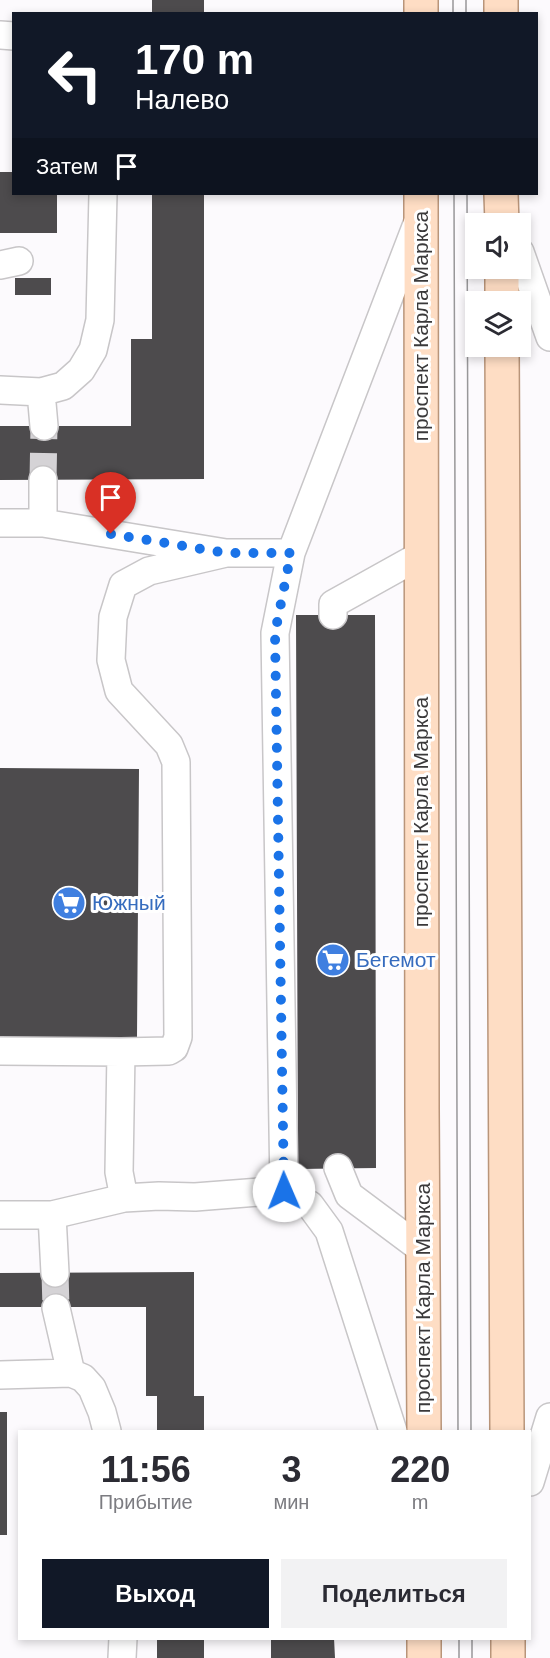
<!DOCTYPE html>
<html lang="ru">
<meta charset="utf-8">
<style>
body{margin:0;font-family:Helvetica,sans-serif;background:#f2f2f3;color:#2b2b33;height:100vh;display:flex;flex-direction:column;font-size:22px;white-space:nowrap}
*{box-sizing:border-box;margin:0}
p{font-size:20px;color:#7c7c81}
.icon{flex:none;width:33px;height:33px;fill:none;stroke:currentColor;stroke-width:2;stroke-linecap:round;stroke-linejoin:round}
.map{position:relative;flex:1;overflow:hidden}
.panel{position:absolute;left:18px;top:1430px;width:513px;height:210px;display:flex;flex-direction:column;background:#fff;border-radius:0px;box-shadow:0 3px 9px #0003}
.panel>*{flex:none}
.top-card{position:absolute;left:12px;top:12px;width:526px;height:183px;border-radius:0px;box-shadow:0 3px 9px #0003;background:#111827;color:#fff;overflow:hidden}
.buttons{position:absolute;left:465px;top:213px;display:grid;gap:12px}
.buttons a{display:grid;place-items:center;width:66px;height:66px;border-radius:0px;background:#fff;box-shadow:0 3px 9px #0003;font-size:30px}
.pin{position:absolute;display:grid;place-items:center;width:51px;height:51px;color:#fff;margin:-62px -26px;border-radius:50% 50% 50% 0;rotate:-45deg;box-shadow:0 0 6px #0007}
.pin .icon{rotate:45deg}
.me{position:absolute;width:66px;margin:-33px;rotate:359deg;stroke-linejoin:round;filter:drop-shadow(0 0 4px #0008)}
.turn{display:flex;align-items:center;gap:21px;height:126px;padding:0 24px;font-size:27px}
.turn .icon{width:78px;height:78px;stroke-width:2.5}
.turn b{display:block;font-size:42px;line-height:51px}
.then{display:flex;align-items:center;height:57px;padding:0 24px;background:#0003;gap:12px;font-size:22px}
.eta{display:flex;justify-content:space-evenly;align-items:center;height:102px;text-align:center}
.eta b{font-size:36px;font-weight:700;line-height:42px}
.primary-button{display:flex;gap:12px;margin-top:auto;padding:12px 24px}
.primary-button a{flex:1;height:69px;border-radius:0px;background:#111827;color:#fff;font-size:24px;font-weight:700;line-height:69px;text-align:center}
.primary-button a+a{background:#f2f2f3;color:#2b2b33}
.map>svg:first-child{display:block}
.building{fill:#4d4b4d}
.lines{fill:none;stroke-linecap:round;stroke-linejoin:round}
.minor-tunnel{stroke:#d5d3d6;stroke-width:27;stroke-dasharray:27 14;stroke-linecap:butt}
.minor-casing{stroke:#c8c6c8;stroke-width:30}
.major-casing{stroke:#b9957a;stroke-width:36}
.minor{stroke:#fff;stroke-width:27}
.major{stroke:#feddc4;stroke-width:33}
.tram{stroke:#989799;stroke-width:1.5}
.route{stroke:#1a73e8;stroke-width:10;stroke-dasharray:0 18}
.labels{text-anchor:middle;stroke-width:6;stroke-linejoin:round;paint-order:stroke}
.street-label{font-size:21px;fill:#3a393a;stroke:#fff}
.shop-label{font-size:21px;fill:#366cbe;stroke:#fff;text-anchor:start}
</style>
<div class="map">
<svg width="550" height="1658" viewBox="0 0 550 1658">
<rect width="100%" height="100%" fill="#fcfafd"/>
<path class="building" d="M152,0h52v14h-52z
M0,172h14v22h43v39h-57z
M152,194h52v285l-204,1v-54h131v-87h21z
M15,278h36v17h-36z
M296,615h79l1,553 -78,1z
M0,768l139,1 -2,268h-137z
M194,1272v124h10v35h-47v-35h-11v-89h-146v-34z
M0,1412h7v123h-7z
M157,1638h47v20h-47z
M271,1638h63l1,20h-64z"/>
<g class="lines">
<path class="minor-tunnel" d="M43,480l1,-54
M55,1273l1,35"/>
<g class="minor-casing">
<path id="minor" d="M0,35l14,1
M520,252l30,85
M0,265l19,-4
M0,390l41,2 22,-6 18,-16 12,-20 7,-30 3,-126
M41,392l3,34
M43,480v43l183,30h65
M0,523h43
M333,615v-11l88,-49
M0,1051l121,1 -2,120 5,26 35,-2 36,1 89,-7
M121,1052l48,-1 5,-3 4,-11 -2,-275 -7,-17 -50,-54 -8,-31 2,-43 10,-32 26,-14 77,-18
M338,1168l11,27 75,56
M0,1215h52
M55,1273l-3,-58 72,-17
M56,1308l15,65
M0,1375l71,-2 12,5 9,10 10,24 5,19
M393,1431l-64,-200 -19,-26 -26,-15 -9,-557 16,-80 126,-329
M530,1482l20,-65
M122,1658l1,-20"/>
</g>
<g class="major-casing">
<path id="major" d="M421,0v14
M501,0v14
M421,194l1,915 2,322
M501,194l1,30
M502,268v34
M502,346l5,1085
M424,1638v20
M508,1658v-20"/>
</g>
<use href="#minor" class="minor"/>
<use href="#major" class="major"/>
<path class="tram" d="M453,0v14
M466,0v14
M454,194l4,1237
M467,194l4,1237
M459,1638v20
M472,1638v20"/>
</g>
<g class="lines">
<path class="route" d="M111,534l115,19h65l-16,80 9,558"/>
</g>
<defs>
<g id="supermarket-disc" transform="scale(1.725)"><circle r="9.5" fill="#3f7fe0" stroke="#fff"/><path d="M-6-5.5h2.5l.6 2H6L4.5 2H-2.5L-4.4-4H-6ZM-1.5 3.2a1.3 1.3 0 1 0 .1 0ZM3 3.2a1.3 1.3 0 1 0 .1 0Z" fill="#fff"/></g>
</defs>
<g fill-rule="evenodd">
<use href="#supermarket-disc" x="69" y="903"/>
<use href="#supermarket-disc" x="333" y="960"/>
</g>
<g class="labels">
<g class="street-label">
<text transform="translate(421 326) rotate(-90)" y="7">проспект Карла Маркса</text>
<text transform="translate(421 812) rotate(-90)" y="7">проспект Карла Маркса</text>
<text transform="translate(423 1298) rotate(-90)" y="7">проспект Карла Маркса</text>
</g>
<g class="shop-label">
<text x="92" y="910">Южный</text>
<text x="356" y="967">Бегемот</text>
</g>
</g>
</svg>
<div class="buttons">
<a><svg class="icon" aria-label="sound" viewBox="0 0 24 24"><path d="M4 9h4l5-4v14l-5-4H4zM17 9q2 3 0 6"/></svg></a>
<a><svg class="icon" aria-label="layers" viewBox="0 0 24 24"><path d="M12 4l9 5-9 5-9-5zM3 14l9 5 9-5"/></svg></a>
</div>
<div class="pin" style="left:111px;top:534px;background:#d93025"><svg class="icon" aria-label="arrive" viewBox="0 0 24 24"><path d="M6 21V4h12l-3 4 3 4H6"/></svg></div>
<svg class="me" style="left:284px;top:1191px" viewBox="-20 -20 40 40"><circle r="19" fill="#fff"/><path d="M0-13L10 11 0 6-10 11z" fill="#1a73e8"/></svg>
<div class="top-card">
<div class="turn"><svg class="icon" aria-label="left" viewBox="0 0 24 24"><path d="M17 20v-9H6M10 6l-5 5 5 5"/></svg><div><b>170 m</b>Налево</div></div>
<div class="then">Затем<svg class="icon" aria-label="arrive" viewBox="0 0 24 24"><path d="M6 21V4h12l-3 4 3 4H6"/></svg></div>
</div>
<section class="panel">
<div class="eta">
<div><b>11:56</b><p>Прибытие</p></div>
<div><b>3</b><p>мин</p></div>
<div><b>220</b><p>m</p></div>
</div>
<div class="primary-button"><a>Выход</a><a>Поделиться</a></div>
</section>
</div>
